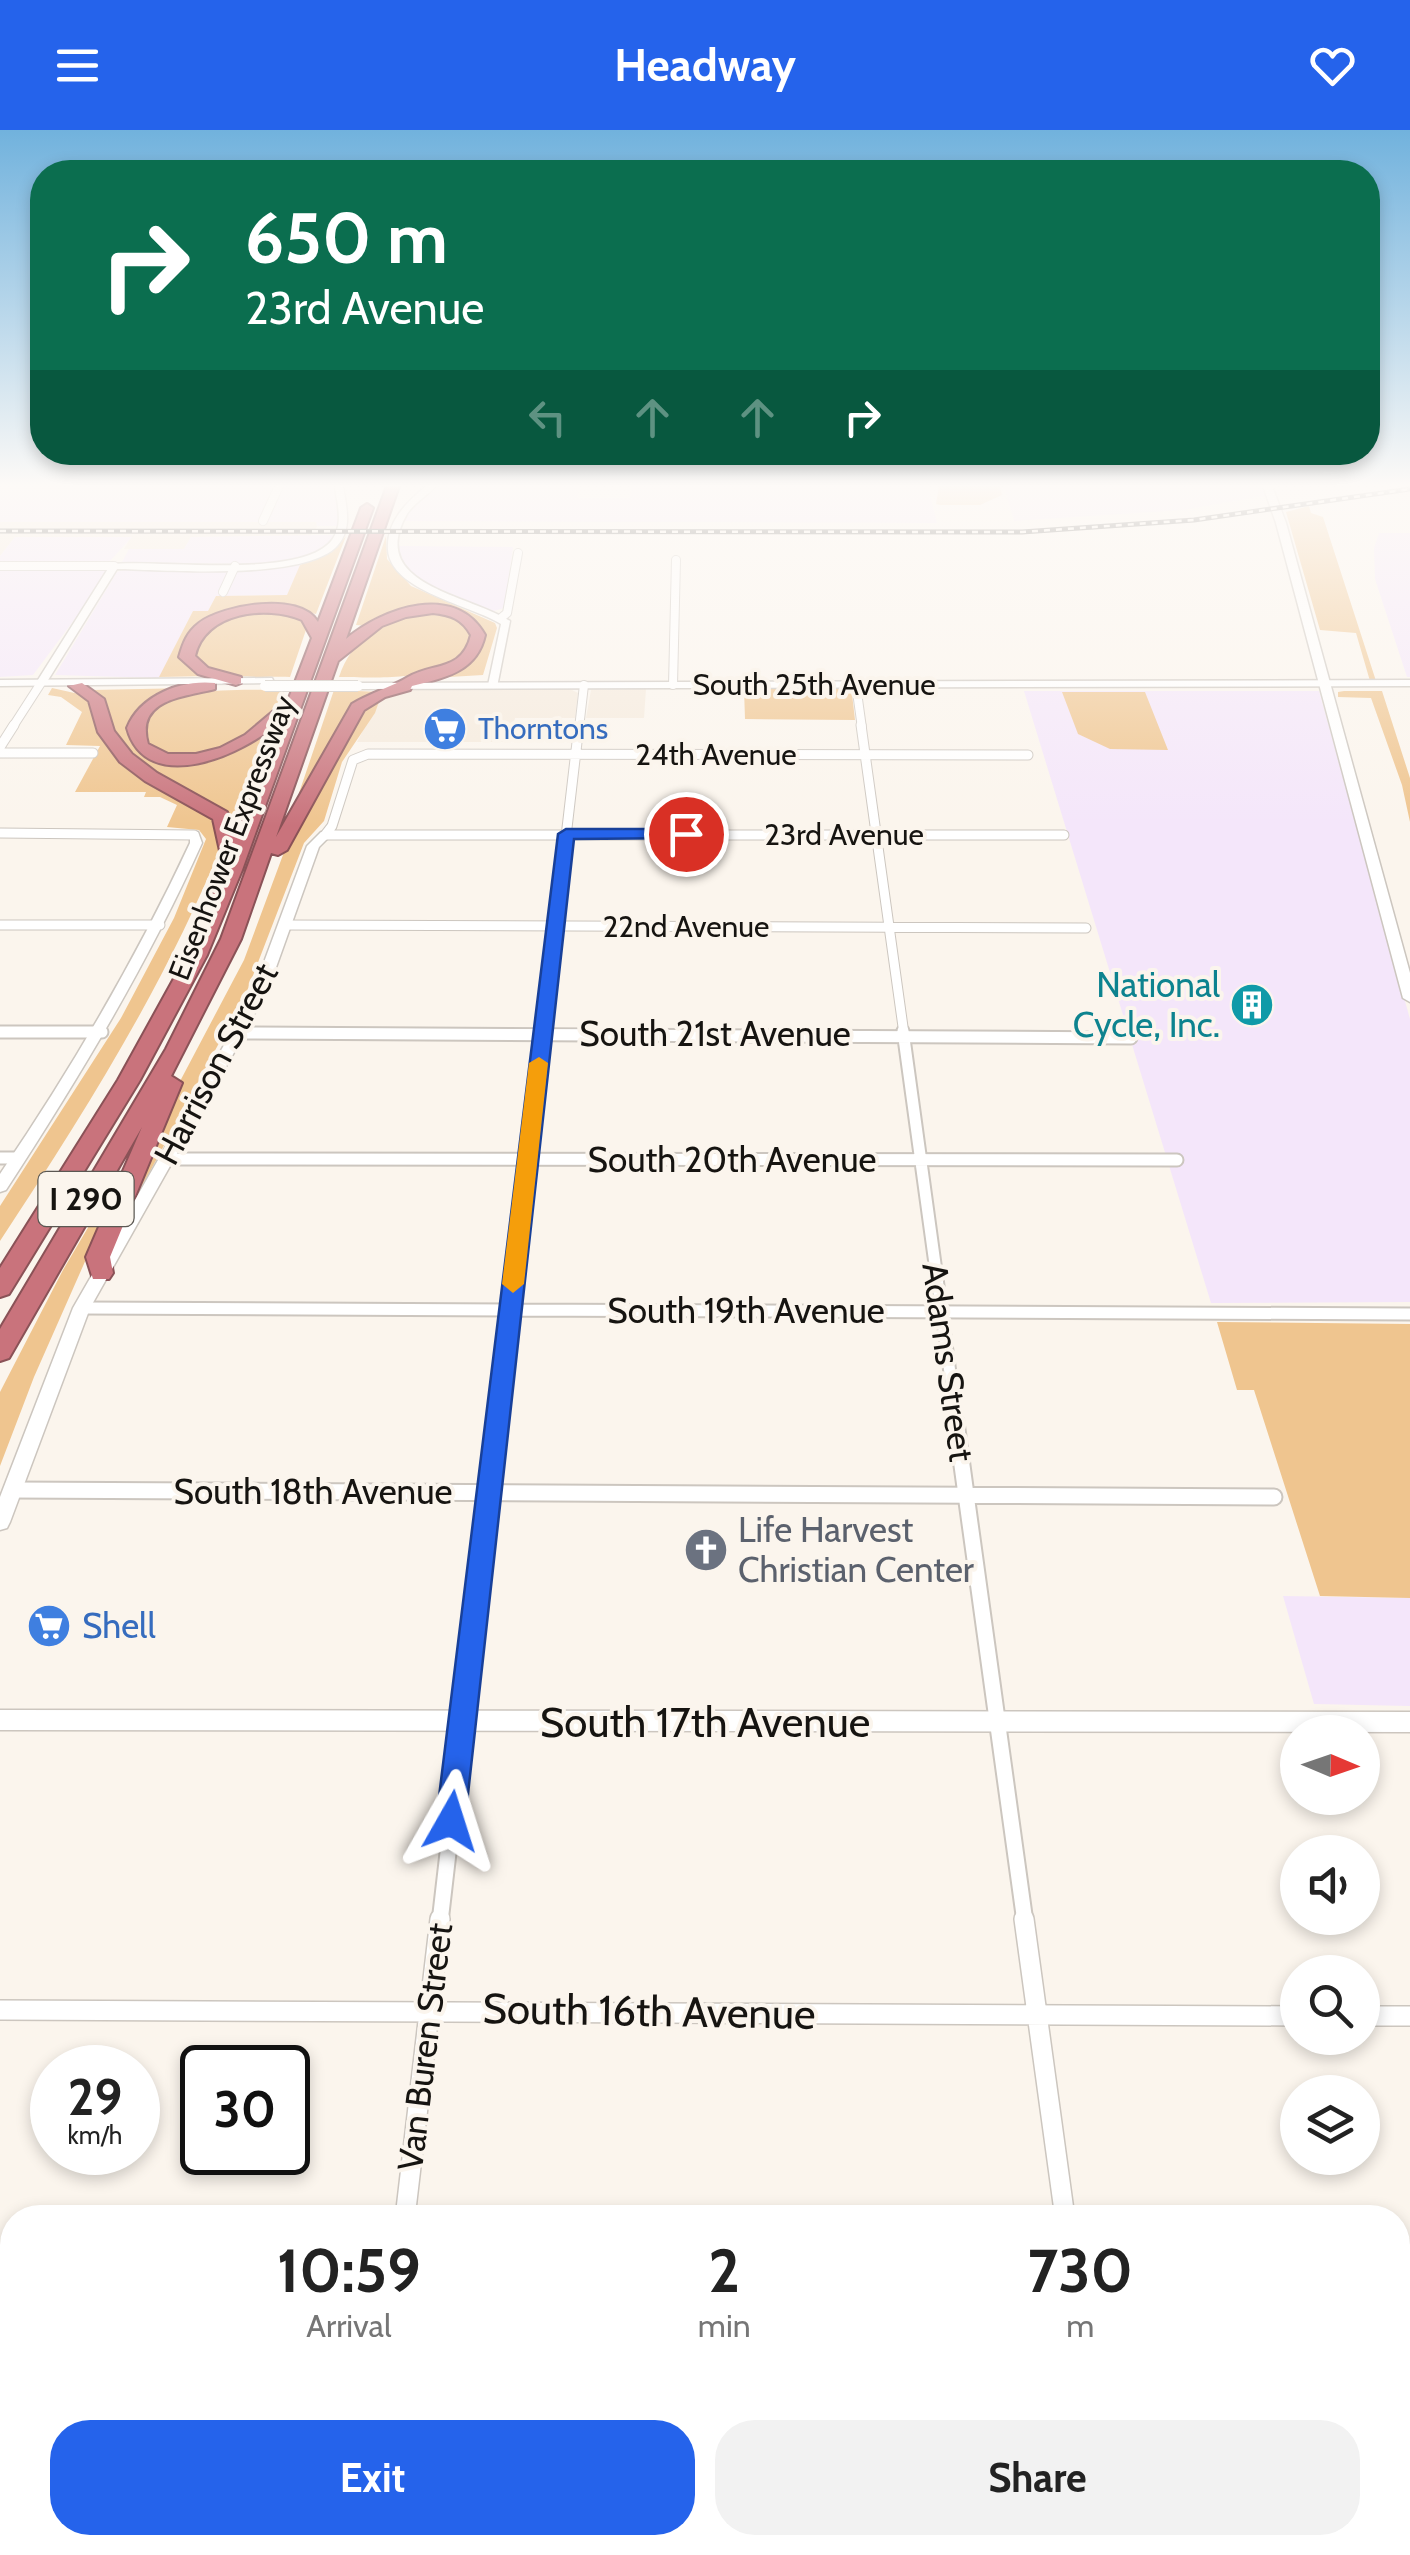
<!DOCTYPE html>
<style>
body{margin:0;font-family:Cabin,sans-serif;background:#f2f2f2;color:#222;height:100vh;display:flex;flex-direction:column;font-size:38px;white-space:nowrap}
*{box-sizing:border-box;margin:0}
p{font-size:32px;color:#767676}
.icon{flex:none;width:55px;height:55px;fill:none;stroke:currentColor;stroke-width:2;stroke-linecap:round;stroke-linejoin:round}
.map{position:relative;flex:1;overflow:hidden}
.drawer{position:absolute;left:0px;top:2075px;width:1410px;height:350px;display:flex;flex-direction:column;background:#fff;border-radius:40px 40px 0 0;box-shadow:0 5px 15px #0003}
.drawer>*{flex:none}
.banner{position:absolute;left:30px;top:30px;width:1350px;height:305px;border-radius:40px;box-shadow:0 5px 15px #0003;background:#0b6e4f;color:#fff;overflow:hidden}
.needle{width:65px;rotate:92deg}
.fabs{position:absolute;left:1280px;top:1585px;display:grid;gap:20px}
.fabs a{display:grid;place-items:center;width:100px;height:100px;border-radius:50%;background:#fff;box-shadow:0 5px 15px #0003;font-size:50px}
.speed{position:absolute;left:30px;top:1915px;display:flex;gap:20px;font-size:50px;font-weight:700;text-align:center}
.speed>*{display:grid;place-content:center;width:130px;height:130px;border-radius:50%;background:#fff;box-shadow:0 5px 15px #0003;line-height:1}
.speed small{font-size:25px;font-weight:400}
.speed .limit{border:5px solid #111;border-radius:15px;background:#fff;color:#111}
.pin{position:absolute;display:grid;place-items:center;width:85px;height:85px;color:#fff;margin:-42px;border:5px solid #fff;border-radius:50%;box-shadow:0 2px 10px #0007}
.me{position:absolute;width:110px;margin:-55px;rotate:6deg;stroke-linejoin:round;filter:drop-shadow(0 0 8px #0008)}
.turn{display:flex;align-items:center;gap:35px;height:210px;padding:0 50px;font-size:45px}
.turn .icon{width:130px;height:130px;stroke-width:2.5}
.turn b{display:block;font-size:70px;line-height:85px}
.lanes{display:flex;align-items:center;height:95px;padding:0 50px;background:#0003;justify-content:center;gap:50px;direction:ltr}
.lanes .off{opacity:.35}
.eta{display:flex;justify-content:space-evenly;align-items:center;height:170px;text-align:center}
.eta b{font-size:60px;font-weight:800;line-height:70px}
.cta{display:flex;gap:20px;margin-top:auto;padding:20px 50px}
.cta a{flex:1;height:115px;border-radius:40px;background:#2563eb;color:#fff;font-size:40px;font-weight:800;line-height:115px;text-align:center}
.cta a+a{background:#f2f2f2;color:#222}
header{display:flex;justify-content:space-between;align-items:center;height:130px;padding:0 50px;background:#2563eb;color:#fff;font-size:45px;font-weight:800}
.map>svg:first-child{display:block}
.built{fill:#f5eadc}
.industrial{fill:#f4e6fa}
.green{fill:#efc58f}
.lines{fill:none;stroke-linecap:round;stroke-linejoin:round}
.minor-far4-casing{stroke:#ccc6bf;stroke-width:10}
.minor-far3-casing{stroke:#ccc6bf;stroke-width:11}
.minor-far2-casing{stroke:#ccc6bf;stroke-width:15}
.minor-far1-casing{stroke:#ccc6bf;stroke-width:19}
.minor-casing{stroke:#ccc6bf;stroke-width:22}
.tertiary-casing{stroke:#ccc6bf;stroke-width:3}
.secondary-casing{stroke:#ccc6bf;stroke-width:3}
.motorway-casing{stroke:#8a5257;stroke-width:4}
.minor-far4{stroke:#fff;stroke-width:8}
.minor-far3{stroke:#fff;stroke-width:9}
.minor-far2{stroke:#fff;stroke-width:11}
.minor-far1{stroke:#fff;stroke-width:15}
.minor{stroke:#fff;stroke-width:19}
.tertiary{fill:#fff;fill-rule:evenodd}
.secondary{fill:#fff;fill-rule:evenodd}
.motorway{fill:#c9737c;fill-rule:evenodd}
.rail-casing{stroke:#44413d;stroke-width:5}
.rail{stroke:#fbf5ed;stroke-width:2.5;stroke-dasharray:6;stroke-linecap:butt}
.secondary-bridge-casing{stroke:#ccc6bf;stroke-width:12;stroke-linecap:butt}
.secondary-bridge{stroke:#fff;stroke-width:10}
.route{fill:#2563eb;stroke:#184099;stroke-width:2.5}
.slow{fill:#f59e0b}
.labels{text-anchor:middle;stroke-width:8;stroke-linejoin:round;paint-order:stroke}
.far-street-label{font-size:30px;fill:#161411;stroke:#fbf5ed}
.far-shop-label{font-size:30px;fill:#366cbe;stroke:#fbf5ed;text-anchor:start}
.shield{fill:#fbf5ed;stroke:#5b5853;stroke-width:2.5}
.shield-label{font-size:32px;font-weight:bold;fill:#161411}
.culture-label{font-size:35px;fill:#0d838f;stroke:#fbf5ed;text-anchor:end}
.street-label{font-size:35px;fill:#161411;stroke:#fbf5ed}
.worship-label{font-size:35px;fill:#5b616d;stroke:#fbf5ed;text-anchor:start}
.shop-label{font-size:35px;fill:#366cbe;stroke:#fbf5ed;text-anchor:start}
.near-street-label{font-size:42px;fill:#161411;stroke:#fbf5ed}
</style>
<header><svg class="icon" aria-label="menu" viewBox="0 0 24 24"><path d="M4 6h16M4 12h16M4 18h16"/></svg>Headway<svg class="icon" aria-label="heart" viewBox="0 0 24 24"><path d="M12 20l-8-8c-3-5 5-10 8-4 3-6 11-1 8 4z"/></svg></header>
<div class="map">
<svg width="1410" height="2425" viewBox="0 0 1410 2425">
<rect width="100%" height="100%" fill="#fbf5ed"/>
<path class="built" d="M0,392h317l1,3 -8,12h-119l-7,12h-60l7,-12h-116l-15,19z
M570,559l8,4 -3,25h-60l-5,24h-153l24,-46 31,-6z
M646,559l-2,29h-58l5,-28z"/>
<path class="industrial" d="M0,356h335l6,30 -4,10h-20l-1,-4h-316z
M436,356h143l-1,12h52l2,-12h296l9,37 -533,-2 7,-13z
M1004,356h260l5,9 -86,15 -169,11z
M1379,403h31v144h-3l-32,-98 -1,-31z
M334,405l-11,15 -20,8 -43,6 -138,-2 7,-13h55l7,-12z
M15,407h117l-24,26h-108v-7z
M398,416l115,1 -9,61 -14,4 -67,-29 -17,-14z
M301,434l-14,31 -71,1 -8,15h-15l-34,67 -104,-3 62,-103 13,-4h140z
M0,439l106,1 -23,38 -50,67 -33,2z
M1024,561h295l91,328v283l-199,1z
M1283,1466l127,2v108l-96,-2z"/>
<path class="green" d="M939,356h61l2,9 -22,10h-40l-4,-1z
M1309,376l2,7 12,4 53,164h-6l-14,-48 -36,-3 -34,-118z
M346,406l-30,78 -42,-9 -70,19 -21,36 25,16 -49,1 34,-66h15l8,-15 71,-1 13,-30 32,-13z
M386,406l1,23 24,27 84,37 2,5 -14,47 -51,3 18,-5 32,-41c-24,-54 -89,-1 -126,-7z
M261,481l38,5 9,8 -18,53c-32,-1 -70,5 -95,-19 0,-33 40,-43 66,-47z
M419,483l39,5 14,16c-7,51 -97,43 -133,43 13,-39 42,-53 80,-64z
M52,558l36,8 15,40 108,76 12,30c-58,143 -138,270 -223,399v-35l121,-188 53,-100 32,-79 -7,-9 -32,-3 10,-22 -17,-8h-16l2,-5h-71l25,-46 -34,-1 16,-33 -21,-15 -13,-2z
M189,558l-18,5 -40,38 6,17 14,9h67l38,-18 12,1 -33,85c-22,-5 -108,-65 -120,-86 -9,-16 -7,-38 -23,-49z
M744,559h100l8,5 3,26 -110,-1z
M285,560c-14,38 -112,100 -141,47 1,-7 2,-18 5,-24 17,-28 107,-23 136,-23z
M334,560l47,2 -9,3 -67,98h-6z
M1344,561h38l28,87v44l-8,-37 -31,-87 -33,-1v-5z
M1062,562h83l23,58 -58,-1 -32,-15z
M381,566l-6,17 -33,49 -18,59 -20,22 -57,148 -129,240 50,-127 76,-144 46,-124 66,-122z
M136,1016l-102,231 -34,89v-74l63,-122z
M1217,1192l193,2v274l-90,-2 -66,-206h-17z"/>
<g class="lines">
<g class="minor-far4-casing">
<path id="minor-far4" d="M263,391l16,-35
M0,436h114
M223,462l12,-26
M501,488l6,-5 11,-60
M673,555l3,-125
M856,555l6,43
M12,598l29,-45
M579,598l5,-43"/>
</g>
<g class="minor-far3-casing">
<path id="minor-far3" d="M861,595l43,309
M0,617l14,-22
M0,623h93
M0,703l194,2
M325,705l7,-9 21,-66 15,-6 660,1
M325,705h739
M0,795h160
M285,795l801,3
M0,902h102
M238,903l398,1
M543,904l36,-309"/>
</g>
<g class="minor-far2-casing">
<path id="minor-far2" d="M903,901l54,393
M0,902h102
M238,903l893,5
M0,1028h18
M168,1029l1009,1
M82,1178l1328,6
M498,1294l46,-393"/>
</g>
<g class="minor-far1-casing">
<path id="minor-far1" d="M956,1292l69,500
M12,1360l1262,7
M440,1792l58,-500"/>
</g>
<g class="minor-casing">
<path id="minor" d="M1024,1789l41,299
M0,1880l1298,6
M1362,1886h48
M405,2088l35,-299
M0,2258h12
M1398,2270h12
M1109,2412l2,13
M365,2425l1,-13"/>
</g>
<g class="tertiary-casing">
<path id="tertiary" d="M335,356h8c3,21 10,42 -6,60 -32,35 -172,24 -220,23l-72,116 -9,-2 75,-119c47,-5 191,16 221,-24 12,-16 5,-36 3,-54z
M426,356h10c-9,10 -22,17 -29,28 -41,71 61,80 103,107l-13,66 -9,-2 13,-61c-30,-19 -110,-33 -113,-74 -2,-28 18,-47 38,-64z
M1263,356h9l14,37 124,450v29l-7,-4 -127,-475z
M190,702h8l4,11c-55,122 -123,235 -196,347l-6,2v-18c72,-106 136,-215 190,-331z
M321,702l10,3 -12,12 -45,126 -29,60 -155,275 -80,214 -3,6 -7,2v-33l73,-189 158,-275 29,-60 47,-127z
M0,1580l1410,2v20l-1410,-2z"/>
</g>
<g class="secondary-casing">
<path id="secondary" d="M272,548l1,2 -5,3 -268,3v-6z
M1410,550v6l-1052,3 -5,-3 5,-3z"/>
</g>
<g class="motorway-casing">
<path id="motorway" d="M387,356h12l-53,153c37,-31 109,-57 139,-4 -8,37 -41,43 -73,51l-2,4 -25,7 -21,13 -77,140 -9,5 -7,-2 -30,86 -70,137 11,7 -72,174 3,16 -4,6h-16l-7,-22 56,-130 -133,231 -9,3v-32l166,-280 55,-110zM433,483c18,2 29,6 38,22 -9,37 -37,27 -63,42 -14,9 -38,16 -56,27l-76,133 62,-176 44,-35 24,-9z
M367,374l6,4 -131,362 -35,85 -67,125 -131,214 -9,3v-29l118,-188 69,-125 37,-86 -11,-50 -68,-38 -25,-19 -22,-30 -9,-31 -20,-15 13,-3 22,16 10,32 18,23 25,19 70,39 9,25 44,-116c-35,34 -134,77 -153,7 13,-33 55,-49 88,-45v6c-31,8 -80,10 -67,55l20,10h28l24,-6 25,-13 44,-37 23,-60 -10,-18c-36,-15 -97,-8 -107,36l13,12 33,9v6l-5,2 -38,-11 -19,-17c4,-14 8,-25 20,-34 24,-18 101,-32 119,-1l43,-114z"/>
</g>
<use href="#minor-far4" class="minor-far4"/>
<use href="#minor-far3" class="minor-far3"/>
<use href="#minor-far2" class="minor-far2"/>
<use href="#minor-far1" class="minor-far1"/>
<use href="#minor" class="minor"/>
<use href="#tertiary" class="tertiary"/>
<use href="#secondary" class="secondary"/>
<use href="#motorway" class="motorway"/>
<g class="rail-casing">
<path id="rail" d="M0,401l1022,1 172,-12 216,-31"/>
</g>
<use href="#rail" class="rail"/>
<g class="secondary-bridge-casing">
<path id="secondary-bridge" d="M265,556h93"/>
</g>
<use href="#secondary-bridge" class="secondary-bridge"/>
</g>
<linearGradient id="sky" x2="0" y2="1"><stop stop-color="#71b2dd"/><stop offset="0.51" stop-color="#fdfaf7"/><stop offset="1" stop-color="#fdfaf7" stop-opacity="0"/></linearGradient>
<rect width="1410" height="696" fill="url(#sky)"/>
<path class="route" d="M686,699l8,5 -2,4 -118,1 -109,982 -4,10 -10,4 -11,-4 -4,-10 122,-987 8,-5z"/>
<path class="slow" d="M539,927l9,6 -24,221 -11,9 -11,-9 27,-221z"/>
<defs>
<g id="supermarket-disc" transform="scale(2.25)"><circle r="9.5" fill="#3f7fe0" stroke="#fbf5ed"/><path d="M-6-5.5h2.5l.6 2H6L4.5 2H-2.5L-4.4-4H-6ZM-1.5 3.2a1.3 1.3 0 1 0 .1 0ZM3 3.2a1.3 1.3 0 1 0 .1 0Z" fill="#fff"/></g>
<g id="building-disc" transform="scale(2.25)"><circle r="9.5" fill="#0f9aa8" stroke="#fbf5ed"/><path d="M-4-6H4V6H1V3H-1V6H-4ZM-2.5-4.3h1.7v1.8h-1.7ZM.8-4.3h1.7v1.8H.8ZM-2.5-1h1.7V.8h-1.7ZM.8-1h1.7V.8H.8Z" fill="#fff"/></g>
<g id="church-disc" transform="scale(2.25)"><circle r="9.5" fill="#6b7280" stroke="#fbf5ed"/><path d="M-1.2-6h2.4v3.5h3.3v2.4h-3.3V6h-2.4V-.1h-3.3v-2.4h3.3Z" fill="#fff"/></g>
</defs>
<g fill-rule="evenodd">
<use href="#supermarket-disc" x="445" y="599"/>
<use href="#building-disc" x="1252" y="875"/>
<use href="#church-disc" x="706" y="1420"/>
<use href="#supermarket-disc" x="49" y="1496"/>
</g>
<g class="labels">
<g class="far-street-label">
<text x="814" y="565">South 25th Avenue</text>
<text x="716" y="635">24th Avenue</text>
<text x="844" y="715">23rd Avenue</text>
<text transform="translate(232 708) rotate(-69)" y="10">Eisenhower Expressway</text>
<text x="686" y="807">22nd Avenue</text>
</g>
<g class="far-shop-label">
<text x="478" y="609">Thorntons</text>
</g>
<rect class="shield" x="38.5" y="1042" width="95" height="54" rx="8"/>
<g class="shield-label">
<text x="86" y="1080">I 290</text>
</g>
<g class="culture-label">
<text x="1220" y="867">National<tspan x="1220" dy="40">Cycle, Inc.</tspan></text>
</g>
<g class="street-label">
<text x="715" y="916">South 21st Avenue</text>
<text transform="translate(216 934) rotate(-62)" y="12">Harrison Street</text>
<text x="732" y="1042">South 20th Avenue</text>
<text x="746" y="1193">South 19th Avenue</text>
<text transform="translate(948 1232) rotate(82)" y="12">Adams Street</text>
<text x="313" y="1374">South 18th Avenue</text>
<text transform="translate(425 1917) rotate(-83)" y="12">Van Buren Street</text>
</g>
<g class="worship-label">
<text x="738" y="1412">Life Harvest<tspan x="738" dy="40">Christian Center</tspan></text>
</g>
<g class="shop-label">
<text x="82" y="1508">Shell</text>
</g>
<g class="near-street-label">
<text x="705" y="1607">South 17th Avenue</text>
<text transform="translate(649 1881) rotate(1)" y="15">South 16th Avenue</text>
</g>
</g>
</svg>
<div class="fabs">
<a><svg class="needle" viewBox="-14 -14 28 28"><path d="M0-13l5 13h-10z" fill="#e53935"/><path d="M0 13l5-13h-10z" fill="#767676"/></svg></a>
<a><svg class="icon" aria-label="sound" viewBox="0 0 24 24"><path d="M4 9h4l5-4v14l-5-4H4zM17 9q2 3 0 6"/></svg></a>
<a><svg class="icon" aria-label="search" viewBox="0 0 24 24"><circle cx="10" cy="10" r="6"/><path d="M15 15l6 6"/></svg></a>
<a><svg class="icon" aria-label="layers" viewBox="0 0 24 24"><path d="M12 4l9 5-9 5-9-5zM3 14l9 5 9-5"/></svg></a>
</div>
<div class="speed"><div>29<small>km/h</small></div><div class="limit">30</div></div>
<div class="pin" style="left:686px;top:704px;background:#d93025"><svg class="icon" aria-label="arrive" viewBox="0 0 24 24"><path d="M6 21V4h12l-3 4 3 4H6"/></svg></div>
<svg class="me" style="left:451px;top:1691px" viewBox="-20 -20 40 40"><path d="M0-17L14 15 0 8-14 15z" fill="#2563eb" stroke="#fff" stroke-width="4"/></svg>
<div class="banner">
<div class="turn"><svg class="icon" aria-label="right" viewBox="0 0 24 24"><path d="M7 20v-9h11M14 6l5 5-5 5"/></svg><div><b>650 m</b>23rd Avenue</div></div>
<div class="lanes"><svg class="icon off" aria-label="left" viewBox="0 0 24 24"><path d="M17 20v-9H6M10 6l-5 5 5 5"/></svg><svg class="icon off" aria-label="ahead" viewBox="0 0 24 24"><path d="M12 20V5M6 11l6-6 6 6"/></svg><svg class="icon off" aria-label="ahead" viewBox="0 0 24 24"><path d="M12 20V5M6 11l6-6 6 6"/></svg><svg class="icon" aria-label="right" viewBox="0 0 24 24"><path d="M7 20v-9h11M14 6l5 5-5 5"/></svg></div>
</div>
<section class="drawer">
<div class="eta">
<div><b>10:59</b><p>Arrival</p></div>
<div><b>2</b><p>min</p></div>
<div><b>730</b><p>m</p></div>
</div>
<div class="cta"><a>Exit</a><a>Share</a></div>
</section>
</div>
